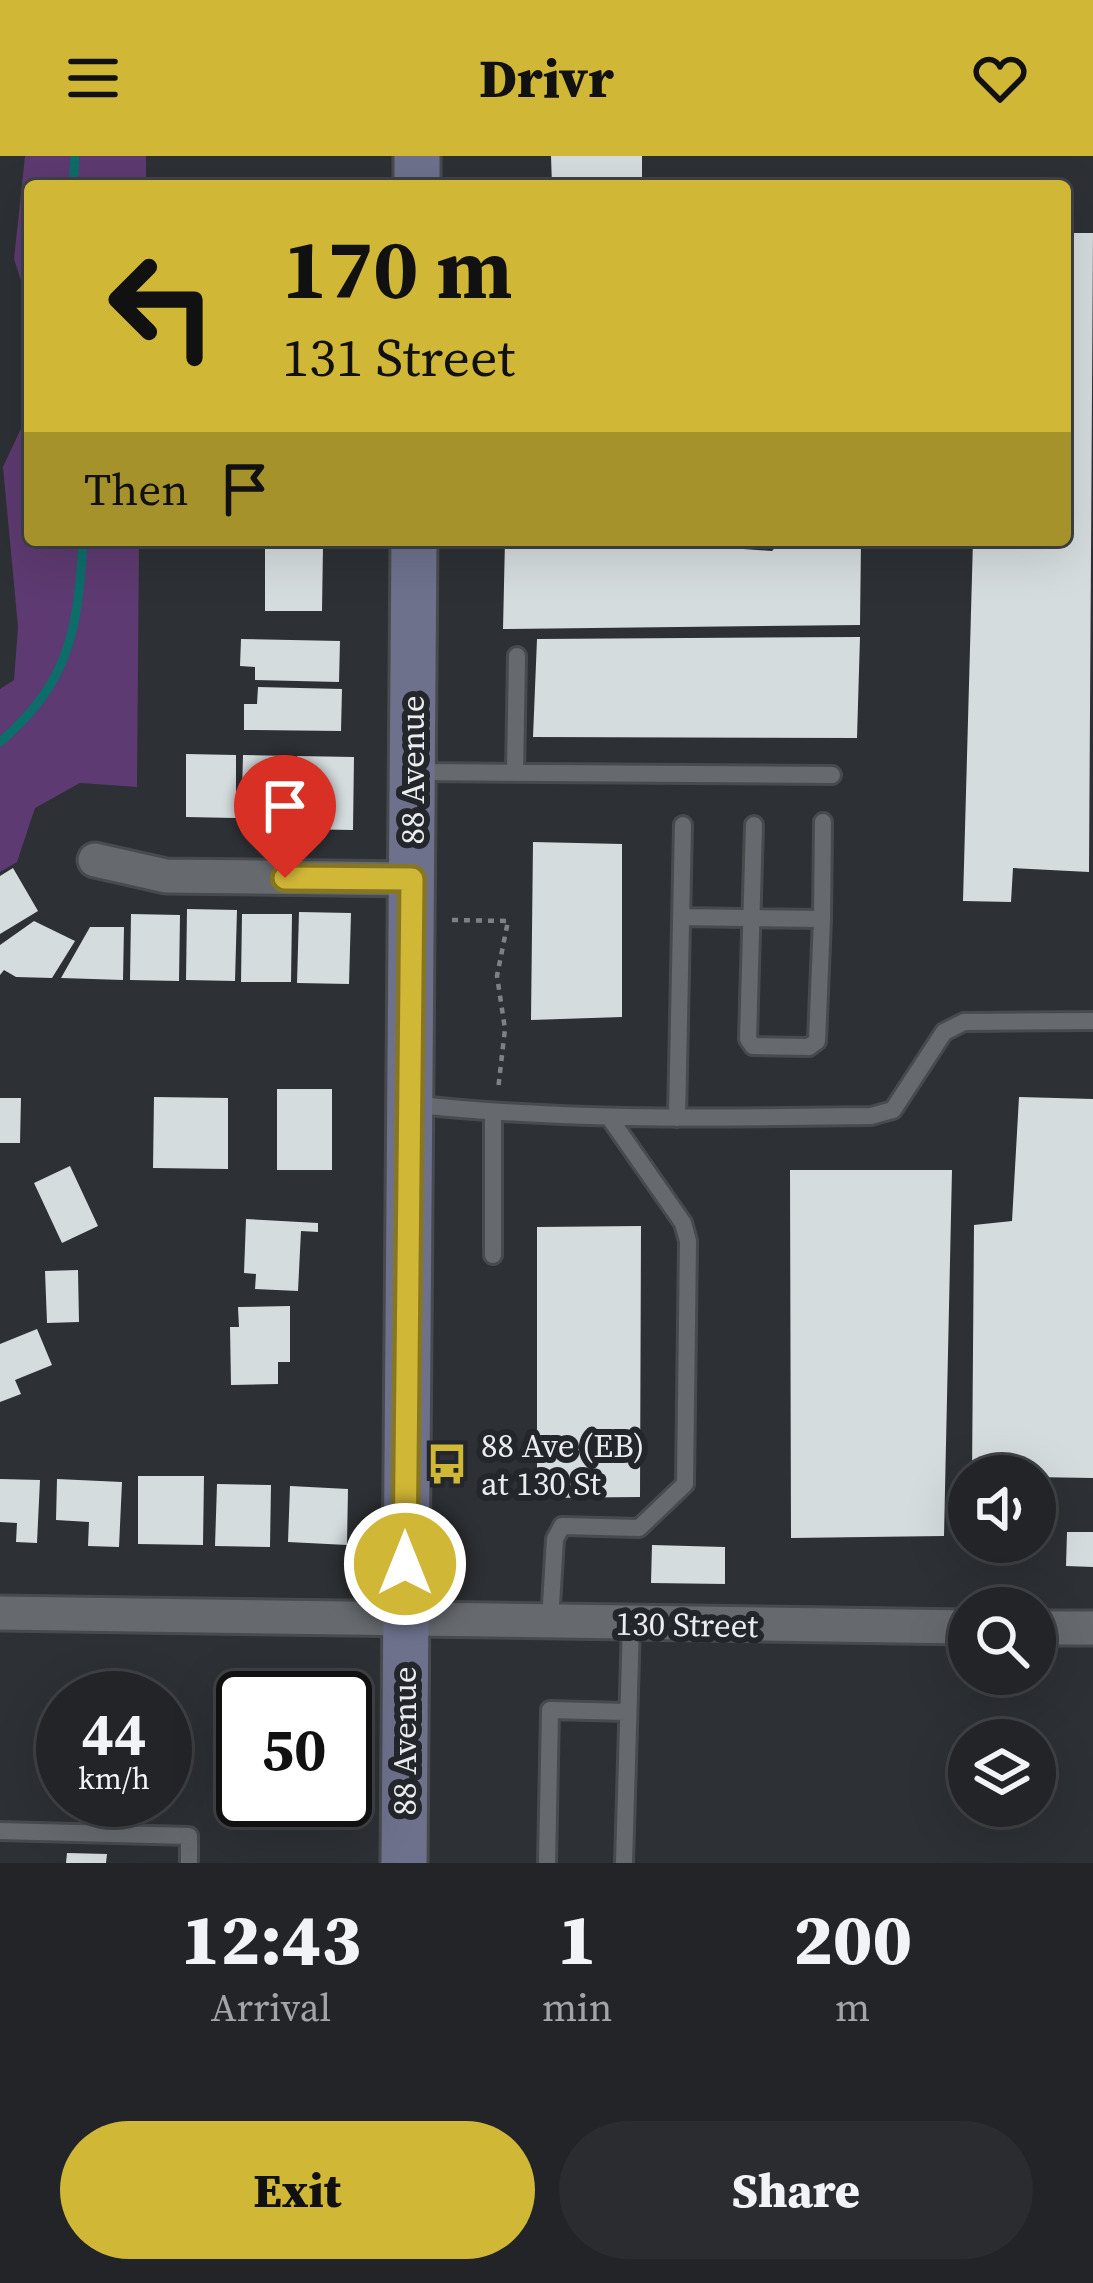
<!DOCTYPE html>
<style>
body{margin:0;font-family:"Source Serif 4",serif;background:#2a2c2f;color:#f1f3f6;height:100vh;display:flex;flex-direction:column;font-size:45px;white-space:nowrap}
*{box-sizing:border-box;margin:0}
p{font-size:39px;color:#a2a4a7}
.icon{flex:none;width:66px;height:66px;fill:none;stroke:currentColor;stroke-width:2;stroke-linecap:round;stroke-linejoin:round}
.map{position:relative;height:1707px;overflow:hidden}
.side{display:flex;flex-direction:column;background:#222427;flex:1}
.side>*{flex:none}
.hud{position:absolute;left:24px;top:24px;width:1047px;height:366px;border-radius:12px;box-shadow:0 12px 48px #0002,0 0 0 3px #3f4144;background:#d0b736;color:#111;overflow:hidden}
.tools{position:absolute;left:948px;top:1299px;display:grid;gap:24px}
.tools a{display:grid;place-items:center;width:108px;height:108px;border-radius:50%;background:#222427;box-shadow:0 12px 48px #0002,0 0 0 3px #3f4144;font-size:60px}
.speed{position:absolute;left:36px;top:1515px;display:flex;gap:24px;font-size:60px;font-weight:700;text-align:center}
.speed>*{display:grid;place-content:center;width:156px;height:156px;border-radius:50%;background:#222427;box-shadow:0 12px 48px #0002,0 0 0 3px #3f4144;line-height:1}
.speed small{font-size:30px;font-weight:400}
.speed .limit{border:6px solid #111;border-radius:18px;background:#fff;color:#111}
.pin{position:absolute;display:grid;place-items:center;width:102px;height:102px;color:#fff;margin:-123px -51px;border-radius:50% 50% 50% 0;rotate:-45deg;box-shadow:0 0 12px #0007}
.pin .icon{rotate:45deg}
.me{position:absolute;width:132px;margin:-66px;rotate:0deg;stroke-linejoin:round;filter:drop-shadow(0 0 9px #0008)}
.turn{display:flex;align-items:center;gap:42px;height:252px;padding:0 60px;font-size:54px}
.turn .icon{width:156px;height:156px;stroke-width:2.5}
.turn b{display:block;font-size:84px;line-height:102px}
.then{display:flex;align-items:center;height:114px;padding:0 60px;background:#0003;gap:24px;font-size:45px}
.eta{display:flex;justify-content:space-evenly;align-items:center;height:204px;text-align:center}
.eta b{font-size:72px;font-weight:800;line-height:84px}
.button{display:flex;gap:24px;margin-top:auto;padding:24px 60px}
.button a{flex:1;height:138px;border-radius:72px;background:#d0b736;color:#111;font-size:48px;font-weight:800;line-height:138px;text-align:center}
.button a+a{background:#2a2c2f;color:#f1f3f6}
header{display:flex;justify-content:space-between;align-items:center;height:156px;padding:0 60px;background:#d0b736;color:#111;font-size:54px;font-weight:800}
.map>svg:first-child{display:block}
.green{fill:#5d3a71}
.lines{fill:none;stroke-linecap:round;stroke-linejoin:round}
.stream{stroke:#0c6d69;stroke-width:9}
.building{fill:#d5dcde}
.service-casing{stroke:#484b4e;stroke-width:22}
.minor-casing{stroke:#484b4e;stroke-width:39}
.secondary-casing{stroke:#484b4e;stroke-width:51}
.path{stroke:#7f8285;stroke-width:4.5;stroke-dasharray:6 6;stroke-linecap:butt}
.service{stroke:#666a6e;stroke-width:16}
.minor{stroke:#666a6e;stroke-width:33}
.secondary{stroke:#6e718c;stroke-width:45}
.route-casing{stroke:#877723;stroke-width:30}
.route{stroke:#d0b736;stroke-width:21}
.labels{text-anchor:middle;stroke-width:12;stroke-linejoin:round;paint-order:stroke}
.street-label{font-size:33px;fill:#eaecee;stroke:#23262a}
.poi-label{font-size:33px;fill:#eaecee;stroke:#23262a;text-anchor:start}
</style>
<header><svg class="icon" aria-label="menu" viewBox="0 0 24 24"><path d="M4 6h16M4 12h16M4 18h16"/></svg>Drivr<svg class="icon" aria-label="heart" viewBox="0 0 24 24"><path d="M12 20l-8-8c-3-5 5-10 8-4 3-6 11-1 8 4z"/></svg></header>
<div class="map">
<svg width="1093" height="1707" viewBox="0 0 1093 1707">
<rect width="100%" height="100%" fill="#2d3034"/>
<path class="green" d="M25,0h121v30h-116v122l-16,-49z
M30,253v131h109l-2,247 -57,-4 -45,25 -18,54 -17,10v-183l14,-9 4,-53 -15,-160z"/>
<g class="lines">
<path class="stream" d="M73,30l2,-30
M0,586c70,-60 78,-113 83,-202"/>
</g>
<path class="building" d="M551,0h91v30h-90z
M1065,77h28l-4,639 -76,-4 -2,34 -48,-1 10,-361h92z
M505,384h226l12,9 29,2 10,-11h79l-1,85 -357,4z
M323,390l-1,65h-57v-64z
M860,481l-3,101 -324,-1 4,-98z
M241,483l99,2 -1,41 -84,-2v-13l-15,-1z
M258,531l84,2 -1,42 -97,-1v-26h13z
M186,598l50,1v63l-50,-1z
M243,599l49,1 -2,72 -49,-1z
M297,600l57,1 -1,73 -57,-1z
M533,686l89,2v173l-91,3z
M13,712l25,43 -38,23v-58z
M187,753l50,1 -2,71 -49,-1z
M299,756l52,1 -2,71 -52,-1z
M131,758l49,1 -1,66 -49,-1z
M242,758h50l-1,68h-50z
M34,765l41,20 -23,37 -36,-1 -12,-7 -4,5v-30z
M90,771h34l-1,53 -62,-2z
M277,933h55v81h-55z
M154,941l74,1v71l-75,-1z
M1019,941l74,2v379l-121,-2 2,-251 38,-4z
M0,942h21l-1,45h-20z
M70,1010l28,60 -36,17 -28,-60z
M790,1014h162l-8,366 -153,2z
M246,1063l72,4v9l-17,-1 -3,60 -43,-2 1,-15 -12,-1z
M641,1070l-1,271 -103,1v-271z
M78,1114l1,52 -32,1 -2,-52z
M290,1150v56h-12v22l-47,1 -1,-58h9l-1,-20z
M37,1173l15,36 -37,15 6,14 -21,8v-58z
M138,1320h66l-1,69 -65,-1z
M0,1323l40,1 -3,63 -21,-1 1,-19 -17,-1z
M57,1323l65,3 -3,65 -31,-1 1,-24 -33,-2z
M217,1328l54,1 -1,62 -55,-1z
M290,1330l58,3 -1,56 -59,-3z
M1067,1376h26v35l-27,-1z
M652,1389l73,2v37l-74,-1z
M67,1697l40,1 -1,9h-40z"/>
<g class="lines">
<g class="service-casing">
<path id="service" d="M413,616l419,3
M515,617l2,-117
M681,761l141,2 -5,122 -8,6 -56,-1 -5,-7 6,-214
M822,763l1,-97
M409,948c154,17 308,14 462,12l22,-6 51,-78 20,-10 129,-1
M493,958v141
M677,962l6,-293
M550,1465l5,-82 7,-13 77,2 46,-44 3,-243 -5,-18 -74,-106
M0,1675l189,5v27
M547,1707l3,-153 77,2
M624,1707l7,-239"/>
</g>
<g class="minor-casing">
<path id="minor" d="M95,704l71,16 246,3
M0,1457l969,14
M1035,1472h58"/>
</g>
<g class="secondary-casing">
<path id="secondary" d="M417,30v-30
M404,1707l10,-1323"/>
</g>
<path class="path" d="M452,764l56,1 -11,55 8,53 -7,61"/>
<use href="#service" class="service"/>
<use href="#minor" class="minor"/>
<use href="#secondary" class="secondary"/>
</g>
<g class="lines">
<g class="route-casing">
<path id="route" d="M285,722l127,1 -7,685"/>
</g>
<use href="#route" class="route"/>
</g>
<defs>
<g id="bus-bare" transform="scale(3.24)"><path d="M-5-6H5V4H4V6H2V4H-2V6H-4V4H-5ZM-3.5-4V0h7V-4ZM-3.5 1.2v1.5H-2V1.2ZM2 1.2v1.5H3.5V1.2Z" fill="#d0b736" stroke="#23262a" stroke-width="2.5" paint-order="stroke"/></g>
</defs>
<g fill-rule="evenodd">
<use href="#bus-bare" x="447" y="1308"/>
</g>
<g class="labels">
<g class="street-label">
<text transform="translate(412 614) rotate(-90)" y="12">88 Avenue</text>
<text transform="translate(687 1468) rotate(1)" y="12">130 Street</text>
<text transform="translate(404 1585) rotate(-90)" y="12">88 Avenue</text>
</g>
<g class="poi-label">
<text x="481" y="1301">88 Ave (EB)<tspan x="481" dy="38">at 130 St</tspan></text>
</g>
</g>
</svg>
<div class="tools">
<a><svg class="icon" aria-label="sound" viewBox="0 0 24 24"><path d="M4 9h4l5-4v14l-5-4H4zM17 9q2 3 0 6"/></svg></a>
<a><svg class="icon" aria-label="search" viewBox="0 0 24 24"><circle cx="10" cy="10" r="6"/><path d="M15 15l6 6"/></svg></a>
<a><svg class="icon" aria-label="layers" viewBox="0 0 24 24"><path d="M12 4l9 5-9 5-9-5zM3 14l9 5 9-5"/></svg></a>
</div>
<div class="speed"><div>44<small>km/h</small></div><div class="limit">50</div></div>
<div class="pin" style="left:285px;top:722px;background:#d93025"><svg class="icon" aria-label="arrive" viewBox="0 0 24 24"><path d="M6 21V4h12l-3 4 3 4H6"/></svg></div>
<svg class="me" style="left:405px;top:1408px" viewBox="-20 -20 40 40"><circle r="17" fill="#d0b736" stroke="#fff" stroke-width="3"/><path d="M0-11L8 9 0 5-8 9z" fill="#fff"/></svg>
<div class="hud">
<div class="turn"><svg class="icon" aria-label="left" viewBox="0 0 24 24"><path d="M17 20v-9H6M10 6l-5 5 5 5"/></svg><div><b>170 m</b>131 Street</div></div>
<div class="then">Then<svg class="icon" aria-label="arrive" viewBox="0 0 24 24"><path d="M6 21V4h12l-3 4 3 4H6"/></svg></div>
</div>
</div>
<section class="side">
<div class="eta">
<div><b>12:43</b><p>Arrival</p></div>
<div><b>1</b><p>min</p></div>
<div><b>200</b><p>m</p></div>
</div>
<div class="button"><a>Exit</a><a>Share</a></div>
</section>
